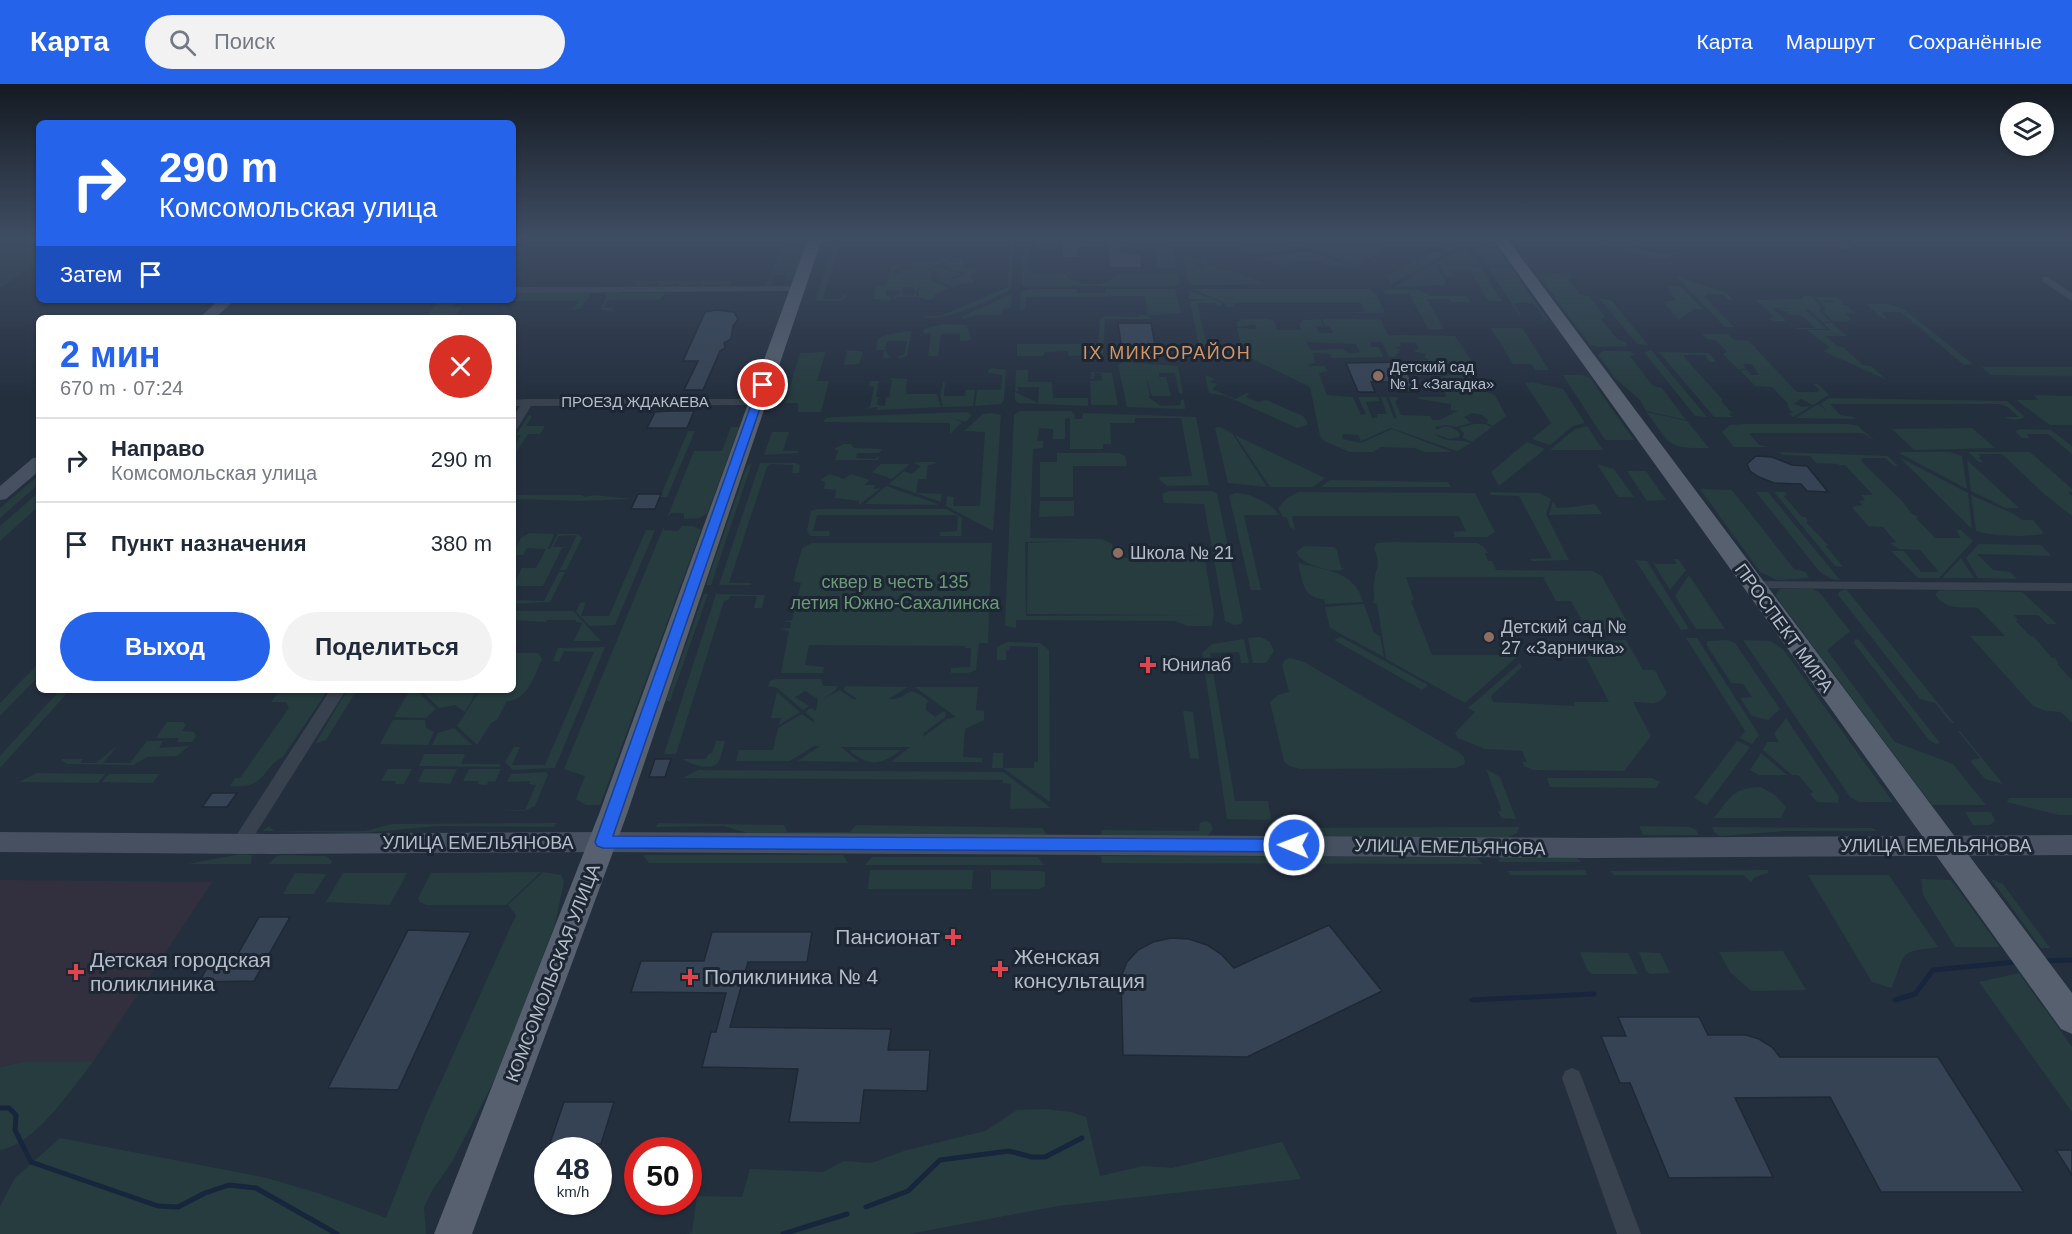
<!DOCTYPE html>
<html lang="ru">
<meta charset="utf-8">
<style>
body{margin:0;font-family:Arial,sans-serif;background:#f2f2f3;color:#1f2937;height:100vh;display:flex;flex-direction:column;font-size:22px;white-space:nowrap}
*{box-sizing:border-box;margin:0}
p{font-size:20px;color:#747a83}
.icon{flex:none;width:33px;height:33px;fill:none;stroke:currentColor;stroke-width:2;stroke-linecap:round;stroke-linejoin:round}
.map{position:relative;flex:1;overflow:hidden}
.panel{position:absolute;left:36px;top:231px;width:480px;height:378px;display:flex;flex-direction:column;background:#fff;border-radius:9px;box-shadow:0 2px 4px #0004}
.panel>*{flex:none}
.guide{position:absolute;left:36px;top:36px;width:480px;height:183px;border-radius:9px;box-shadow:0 2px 4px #0004;background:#2563eb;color:#fff;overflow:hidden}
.tools{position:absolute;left:2000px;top:18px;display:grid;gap:12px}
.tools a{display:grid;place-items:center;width:54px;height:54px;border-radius:50%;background:#fff;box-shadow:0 2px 4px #0004;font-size:30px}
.speed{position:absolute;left:534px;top:1053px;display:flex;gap:12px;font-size:30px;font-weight:700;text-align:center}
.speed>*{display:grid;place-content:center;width:78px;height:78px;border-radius:50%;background:#fff;box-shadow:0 2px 4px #0004;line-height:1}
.speed small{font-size:15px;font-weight:400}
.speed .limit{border:9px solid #d22;background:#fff;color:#111}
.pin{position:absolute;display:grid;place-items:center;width:51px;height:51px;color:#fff;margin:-26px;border:3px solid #fff;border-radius:50%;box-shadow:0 2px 6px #0007}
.me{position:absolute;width:66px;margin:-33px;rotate:271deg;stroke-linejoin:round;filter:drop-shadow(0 0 4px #0008)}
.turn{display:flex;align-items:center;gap:21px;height:126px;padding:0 24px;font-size:27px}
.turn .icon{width:78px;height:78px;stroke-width:2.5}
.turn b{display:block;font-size:42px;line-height:51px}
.then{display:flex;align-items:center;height:57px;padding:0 24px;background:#0003;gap:12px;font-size:22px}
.round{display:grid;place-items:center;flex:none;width:63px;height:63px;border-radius:32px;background:#f2f2f3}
.head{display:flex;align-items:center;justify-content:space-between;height:102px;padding:0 24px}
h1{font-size:36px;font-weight:700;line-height:45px;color:#2563eb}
.primary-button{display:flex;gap:12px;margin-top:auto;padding:12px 24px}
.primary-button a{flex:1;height:69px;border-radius:36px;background:#2563eb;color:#fff;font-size:24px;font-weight:700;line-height:69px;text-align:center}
.primary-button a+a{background:#f2f2f3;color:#1f2937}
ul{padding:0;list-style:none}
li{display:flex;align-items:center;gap:18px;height:84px;padding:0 24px;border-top:2px solid #e0e1e3}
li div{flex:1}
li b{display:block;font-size:22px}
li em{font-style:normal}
header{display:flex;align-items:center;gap:36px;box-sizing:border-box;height:84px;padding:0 30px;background:#2563eb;color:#fff}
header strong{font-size:28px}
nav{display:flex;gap:33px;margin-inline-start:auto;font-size:21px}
.search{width:420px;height:54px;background:#f2f2f3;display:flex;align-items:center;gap:15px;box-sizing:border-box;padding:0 21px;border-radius:33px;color:#747a83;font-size:22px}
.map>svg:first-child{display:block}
.medical{fill:#32303f}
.green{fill:#263c3f;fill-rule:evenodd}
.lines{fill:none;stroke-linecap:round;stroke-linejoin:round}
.stream{stroke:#17263c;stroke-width:5}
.building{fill:#364354;stroke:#1f2835;stroke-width:1.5}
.street{fill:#38414e;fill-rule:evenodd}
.secondary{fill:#465061;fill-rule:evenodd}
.primary{fill:#56606e;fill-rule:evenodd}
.route{fill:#2563eb;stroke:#184099;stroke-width:1.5}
.education-dot{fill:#8d6e63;stroke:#1d2633;stroke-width:2}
.health-dot{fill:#e0444e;stroke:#1d2633;stroke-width:2}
.labels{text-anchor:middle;stroke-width:6;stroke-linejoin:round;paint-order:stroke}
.far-poi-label{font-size:15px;fill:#b4bcc9;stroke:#1d2633;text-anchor:start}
.far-street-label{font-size:15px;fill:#b4bcc9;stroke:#1d2633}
.far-quarter-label{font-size:18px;letter-spacing:1.5px;fill:#d59563;stroke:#1d2633}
.poi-label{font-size:18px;fill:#b4bcc9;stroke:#1d2633;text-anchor:start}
.park-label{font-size:18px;fill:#6b9a76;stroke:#1d2633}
.street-label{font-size:18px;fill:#b4bcc9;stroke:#1d2633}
.near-poi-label{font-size:21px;fill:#b4bcc9;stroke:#1d2633;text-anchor:start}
</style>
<header>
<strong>Карта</strong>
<div class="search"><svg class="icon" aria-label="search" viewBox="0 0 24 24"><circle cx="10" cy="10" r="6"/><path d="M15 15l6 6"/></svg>Поиск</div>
<nav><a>Карта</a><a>Маршрут</a><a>Сохранённые</a></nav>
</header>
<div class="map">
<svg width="2072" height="1150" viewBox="0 0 2072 1150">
<rect width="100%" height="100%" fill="#242f3e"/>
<path class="medical" d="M0,796l212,2 -119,180h-70l-23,5z"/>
<path class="green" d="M0,152h39v26l-39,26z
M786,152h20l1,8 -14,36 -8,1v-6h-10l-5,12h-5z
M1010,152h4l-3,53c-22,12 -61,31 -86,29l1,-2h14l68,-29z
M1024,152h6l-2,33 7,4h29c8,14 46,16 53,0h57l4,2 2,9 -7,2h-151z
M1037,152h22l1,14h-23z
M1122,152h49l6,32h-19l-4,-20h-24l-7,-3z
M1432,152h28l5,7 -14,8 -12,-4z
M1466,152h22l21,29h-23z
M1564,152l96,17 21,-1 -17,8z
M1585,152h49l15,11 -27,-2z
M1227,155h52l21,8h-11l13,2 -48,6 -28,-11z
M1286,156l111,1 1,1 -40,23h-5z
M834,161h23l4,2 -1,4h-4v-4h-16l-17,52h18l2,-5h4l-1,3 -6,4h-25z
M1469,166l10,16 -41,-1 -2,-3 20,-11z
M1309,167l43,15h-22l-11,-4h-23l-14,4 -24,-9z
M1434,167l11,3 -53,30 -5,-8z
M1183,170l17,5v4h-4l5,6 5,-2 -1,-4h-3v-3l8,3 -2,2 16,6 8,-1 32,14 -63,1 -2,-2v2h-10l-4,-19h3l-3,-1z
M914,175l2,3h21l3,-3h10l-21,10 -1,3 12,-6 12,6 9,1 -12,6h7l11,-7 -11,-1 -14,-6 11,-6 11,1 -2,5 2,3h12l1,4 -6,1 -1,6 5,1 -2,3h-10l-10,4 -15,-6 2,-2 1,-7 -10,-1 -1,9 19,8 -15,7 2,3 -8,2 -10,-3 2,-12 -3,6h-3v-4h-11l-2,8 11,1 4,-4v5h-18l-6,4 2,-5 5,-1 1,-5h-13l-1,5 5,1 -1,5 -17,-2 3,-13h9l7,-20 13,1 -12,2 -1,4h9l1,-3 8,-2 -1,11z
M1435,179l11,19 -1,3 -50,2z
M1439,182l41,1 22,34h-13l-19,-30h-20l3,6h-8z
M1488,184h24l36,53 -10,-1 7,-1 -12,-16h-19l7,12h-2z
M1546,190h19l8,3 -5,2 13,16 8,1 16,21 -4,2 17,21 8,2 1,4 -28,1 -9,-2 -50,-68z
M1676,192l51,17 6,7h-4l-6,-6h-17l-1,3 29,30h-9z
M634,197h98l-2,5 -19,-2 -10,2v-2l-22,2v-3l-20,3 -1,-3 -21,3v-3l-5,1z
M1667,202h13l23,23h-9l-15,11 -16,-18 12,-2z
M1035,205h42l1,4h27l1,-4h69l6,24 -32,2 1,4h-45l-2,36 -34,1 -2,-5 -22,1 -2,4h-26v-12h81l2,-25 6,-3 33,1v-2h9l-3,-19 -119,1 -1,13h-5l1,-19z
M1190,205h179l7,5 9,19h-30l-2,-1h12l-4,-9h-127v4h-7l-4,-5z
M613,206l8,3h45l-7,7h-50l-6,8h11l-2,3 -11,-1 6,-16z
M1189,206l31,12 2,4h-5l-1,-3h-19l10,44 -8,-1 -9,-45 21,-1 -22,-1z
M1382,206h38l10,6h37l3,6h-19l-2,-3h-22l17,30 -15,1 -20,-36h-23z
M513,207l10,2 77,-2 -9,3 -11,15 -20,1 14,-2 4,-7h-69l-5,7h3l-5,2 6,-10h5z
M1012,210l-1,14 -8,1 -2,6h-24l-13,4 -4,-2z
M1803,212h8l10,11 -2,4 12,11h-9l-14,-13 -3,1 22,19h-31l-1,-1h20l-13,-12 -12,-1 -5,-4 -9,-2h24l-27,-1 13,13h-14l-3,-3 5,-1 -18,-17 47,-1z
M1815,213h21l8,6h-3l1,2h4l10,9 -11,-1 6,6 -5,3 -13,-1 -9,-9 1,-5 -5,-5 15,1 -3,-3 -13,1z
M1599,214l13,3 36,44 -11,-1z
M440,216h18l-6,7h10l-9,11h-28z
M1866,220h24l15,6 68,54 -9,1 -63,-53h-19l5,7h-4z
M1242,235h25l7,2 3,9h24l-2,-7 4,-3 17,-1 3,7h-7l3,7h14l-3,-7h-5l-3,-7h55l4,1 7,15 67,1 22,33 -27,2 -2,-6v6l-14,-1 -15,-10h10l-5,-3 2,-3 -13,-3 6,-2 -4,-7h-15l1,4 -7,1 6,3 -5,7h-6l-7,-15h-12l1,5h8l4,10 -51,1 -2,-4 -17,-1 2,10 -7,1 2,2h15l2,5 -8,2 8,22 26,2 8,18 5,-1 -8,-17h20l2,4 -14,1 6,16h5v-4h10l-6,-17h5l8,21 3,1 -8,-22h8l1,3 -3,1 6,14 29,1 2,4h8l18,-9 -7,-1v-6l-32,-5 -1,-2h28l-6,-20 10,-2 21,-1 12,17 12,4 11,21 -13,10 -6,-3 1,-3 -6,-5 -10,-2 -8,4 7,6 -15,4 -10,-2 -11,2 2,3c7,-6 17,-4 23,4l-1,3 -9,2 -15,-5c11,10 23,4 36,9l-14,8 -66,-23 -30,13 -3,-6 -15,-1 -1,5 19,4 31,-14 60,23h-27l-11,-4 -33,-1 -8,5h-23l-26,-11 -4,-5 -10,-49 -66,-32 -7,-27 19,1 -1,-4 -18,2v-5zM1306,258l50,2 4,8 -11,1 -6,-4 -32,1z
M1823,239h9l15,13h-21l11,10 6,1 20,18 8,1 16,14 -64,-29 7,-3 -23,-18h23z
M944,240l23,1 4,15 -11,1v-7h-19l-3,22h-10l3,-22 -8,-1 1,-4z
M1491,244h31l27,42h-14l-4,-6h-18z
M907,247l4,1 -4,24 -6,2 -4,-1 7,-3 3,-13h-20l-2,9 5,8h4h-11l1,-8h-8l2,-11 8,-4z
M1702,250h26l6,6 15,1 48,51h21l1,-3 -6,-5h5l11,11 -16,10 -12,-6 -7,5 9,3 8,-1 -18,11 -4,-3 4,-1 -6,-7 1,-2 -16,-17 -17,-1 -15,-16h7l4,5h8l-7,-11h-9l3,5h-8l-15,-15 4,-2 -11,-12 -9,-1z
M1652,266v1l55,66 -12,-1 -51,-64z
M826,267l-9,30h12l-8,31h-23v-9h-13l15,-50c21,0 42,-5 63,-1l-4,12 -15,1 3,-14z
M1603,267h25l7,3 -5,2 23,30 9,2 24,32 -40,-9 -6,-11 -24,-21 -18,-24z
M1659,268l50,1 7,9h-7l-4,-7h-20l-1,2 39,43 -2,1 11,12 -3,1 3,3h-18z
M1123,278l55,4 5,28 -4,-1 -4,-20h-16v4h7l5,19h-19l-6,-20 4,20 -2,1 13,9 19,-1 1,-5h3l1,9 -58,-2 -9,-42z
M1979,281l5,2h88v9l-81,-1z
M992,284l14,2 -2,30 -3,4 -26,2 2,-16h24l1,-15 -14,-2v-3z
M1016,286h12v12h24l1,16h35v8l-70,-3 -3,-3v-8l23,11 1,-16h-21v4h-3z
M1091,288l21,1 6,32h-27l-1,-24 12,-1 -1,-7h-7v6h-3z
M1205,291l11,4 -7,3 8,2 -5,5 23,10 12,-6 2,1 -3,3 12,5 8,-2 37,16 4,5v4l-10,3 -71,-32 -17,-3z
M1563,291h19l8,3 44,62h-29z
M888,294l19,1 -1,15h31l4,13 -64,3v-3l-12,2 5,-2 4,-20 -5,-1 1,-5h9l-3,16h5l-3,1 -1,7 8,1 1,-8h-3l6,-1 3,-17z
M943,298h2l-1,14h21l1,-6h9l-2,16 -30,1 -3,-13z
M1532,298l31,7 22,34 -12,3 -23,19 -18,-6 19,-16 -26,-40z
M2034,311l38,1v29h-22l-34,-25h22z
M1829,314l178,3 18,16c-5,3 -15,4 -20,0h14l-13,-11 -7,-2h-169l10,11 14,2 2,2 -60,-1 22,-14 10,8 -8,-8z
M1020,327h51l4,4 -1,4h8l1,-6 113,4 13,68 -42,1 -7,-6 -1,-3 33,-1 -11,-58h-46v5h-25l1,21h-8v5h-33v-31l-5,1v20h-12v-10l-14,-1 -2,13h6v7l-10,1 -3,89 72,1 10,5 2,14 88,-1 3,4 9,52 -2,13h-25l-12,-5 -159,-1v8l-11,-2 9,-211zM1077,457l-49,2 -1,71 178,1 -179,1 -1,-74z
M966,328l6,3 -6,7 -15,-4 11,4 -12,12v-11l-127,-1 3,-4 8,-1z
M1646,328l41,9 22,27c-45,1 -37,-4 -63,-36z
M992,329l9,2 -8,116 -47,-25 1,-10 7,1 -1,9h27l5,-74 -21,-1 19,-17z
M529,331l3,1 -6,10h19l-5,8h-12l-15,23v-9l8,-13h-5z
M1474,340h11l7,3 -20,15 -9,-4 1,-5 -5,-5z
M1745,340h103l10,2 20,18 -13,-10 -6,-1h-110l10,12 9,2h-34l-12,-15 8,-7z
M1587,342l16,24h-53l25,-21z
M731,343h8l-32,87 -8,4 -15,1v-6h-13l-4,5 27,-67h28z
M1220,343l12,6 35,54 -39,-4 -13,-55z
M1972,344l23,20 -81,2 -22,-21z
M2021,345l30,1 21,16v8l-24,-20h-21l2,4h-7l-7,-7z
M688,347h7l-28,66h-7z
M772,348h17l-6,19h15v2l-34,2z
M1235,351l90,43 -12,9h-43z
M1527,358l18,7 -46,37 -8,-14z
M844,360h7l3,4 28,1 -3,4h-22l-1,5 19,1 4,-3 -1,4h-43l3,-9 -4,-2z
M1779,368l109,4 10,10h-4l-9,-8h-23l-1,3 41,40 10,13 6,3 -2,1 19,20h26l-5,-8h5l12,11 -34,37h-21l-27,-27h13l17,21h18l-19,-22 -21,-1 -9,-6 6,-1 -13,-15 -15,-1 -16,-19 10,-2 -3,-4 6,-1 -4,-5h12l-28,-30h-4l2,2 -5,-3 -22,-1 -6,-7 -27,-1z
M1902,368h48l12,4 5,33 -68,-36z
M1968,368h62l42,37v3h-4l4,4v20l-28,-22 -42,-40h-23l1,3h-2l5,5h-4z
M1057,369h62l6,3 2,10h-54v31h-33v-35h17z
M1899,373l69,36 4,36z
M1967,376l52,48h-13l-35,-17z
M917,378h19l-1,2 -7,1 -2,14h-8l-2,14 25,1v8l-52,-18 15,-13 8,3 9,-8 -7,-3z
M752,379l-41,122h-5l41,-119z
M760,379h35l5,2 -1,8h-7l1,-8 -22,-1 -4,3 -38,116h22v2h-32z
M881,380h29l-18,15 -20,-7z
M1597,380l17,5 20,28h-16z
M1627,387h19l20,29 -19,1z
M830,390l14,5 7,-5 18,6 -4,5h10l-1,4 7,-1 -22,17v-4l-24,-3 1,-8 -12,-1 1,-7 -5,-2z
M39,391v9l-39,34v-10z
M1330,396l118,2 3,5h-130z
M886,402l49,17 3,2 -73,-1z
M1700,405l32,1 62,79 12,3 3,6 -32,2 -17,-8z
M1169,407h43l5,2 26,127 -2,4 -7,1 -9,-4 -21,-117 -40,-1 -2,-9z
M39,408v14l-39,35v-15z
M1298,408l177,1 20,39 -8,5h-32l-2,-5 13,-1 -7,-15h-167l3,14 -5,-3 -3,-9 -4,-1 -5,-9 8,-9z
M1491,408l48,1 12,6 -5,15 23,46 -36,1 -4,-2 23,-1 -33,-62 -29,-1z
M1756,408h12l72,88 -9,-1 -12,-8z
M1774,408h11l2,3 -3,1 18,21h3l3,4 -2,1 22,23 -2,1 17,21 -8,-1z
M1235,409c15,0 35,9 44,22h-35l17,75h-10l-22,-94z
M513,411h69l3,2 9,-2 38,4 -52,2 -64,-2 -3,6z
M1971,411l43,19 8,6h11l11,13c-12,5 -55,3 -68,-2z
M1040,417h34v15l-35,1z
M1553,417l4,7c14,0 25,-3 38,-4l7,10 -53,1z
M817,425h130l15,9 -1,18h-21v-4l17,-1 1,-14 -2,-2h-139l-4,16h17l-1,5h-18l-4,-5 4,-20z
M664,442v4l14,1 4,-5h11l8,4 -101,275h-14l-10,-6 9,-23 -21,-7z
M646,446h9l-40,95 -25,1 -14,-14 4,-9 6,-1 -5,14h28z
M529,449l25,1 -6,15h2l8,-15h20l4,4 -16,32h-6l17,-35 -18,1 -6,11h16l-7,1 -19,38h-30l9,-18h14l10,-19 -19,-1 -4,7h-10l8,-17z
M1390,458l87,1 7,4 4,6h-3l3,8h4l4,9 97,1 9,5 28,51 -5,6 -37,-1 -17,-31h-15l-13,-24h-137l8,23 -3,1 21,54h87l-54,48 -79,-44 -9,-55 -4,-1c3,-8 -1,-13 1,-20 2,-19 8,-14 0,-35l3,-5z
M812,459h180l-4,100h-9l-3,27 -8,3h-17v-5l19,-1 1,-19h-6v-2l-156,-1 -4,20 19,2 -1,6h-42l8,-42 -9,-2 10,-1 1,-6h-9l10,-2 9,-37 -8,-2 9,-33z
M1979,460l62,1 9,9v2l-73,-2 16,16 17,2 7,7 -39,-1 -12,-20z
M1304,462l30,1 3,3 4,17 3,2c-11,5 -44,-5 -48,-17z
M1961,474l13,20h-32z
M1674,475h4l8,11 -16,20 -18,-29 5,3h20z
M1635,476l12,1 42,68 -8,1z
M1298,479c27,7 57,8 65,39l-38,2 -1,-5c-22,-1 -21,-18 -26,-36z
M559,488h6l-15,30 -37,2v-4l31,1z
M1689,491l36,54h-29l-21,-33z
M1780,505h33l7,4 30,38 -23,19 68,92 58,22 33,41h-54l-155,-207 -1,-4z
M1846,505l108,134h-3l-16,-20 -15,-4 -82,-104 1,-3z
M1940,506l82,2 35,32h-10l-9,-9h-24l4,5 -2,1 14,15 4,1 18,21h3l4,5 -2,1 15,16v43l-11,-11 -15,-1 -13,-5 -63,-70h35l-27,-28c-17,-1 -33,2 -43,-14z
M704,510h4l-38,107h-4z
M716,510l49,1 -3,13h-8l3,-12h-27l-2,4 -4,1 -48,153h-12z
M1364,520l10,29 6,3 4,21 -54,-29 -5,-21z
M513,527h60l28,30h-27l8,-18 -6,-1v-2h-29l-2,2 -32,-2z
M1261,553l9,5 4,9 -8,12h-13l-5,-25z
M1341,553l87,48 -6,5 -88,-50z
M1686,554h11l62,97 -7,9 -12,-6 5,-7z
M1244,555l5,24h-8l-2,-11 -29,1 25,148h33l3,18 -3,1 -41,-1 -25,-166 10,-9z
M1855,555l4,1 81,103 -4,1 -7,-4 -75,-97z
M1626,556l17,30h12l12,23c-10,16 -18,8 -34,9l18,34 -27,35 -91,-1 -9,-4 -1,-4h4l-5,-11 -37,-2 -27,-11 -3,-5 20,-21 -7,-4 52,-45 2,4 -31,29 2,6 82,4 -1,-4h35l-23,-44 -59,-1 70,-1 -8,-15z
M1728,556l7,3 45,66 -12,11 -16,-4 -12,-18 12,-1 -9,-13 -12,-1 -25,-39 2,-3z
M1743,556l27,1 13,8 110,153h-34l-9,-5z
M1007,558l33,1 9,7 1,152 -47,-34h-11l1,-15h10v15h31v-6h4v-115l-28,-1 -1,4 -3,1v9h-9v-13z
M605,563l-50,121 -42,2 -8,-8 9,-15h6l-8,18h33l49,-113 -30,-1 -5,11 -6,-1 5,-13z
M513,569h25l4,6c-7,16 -15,42 -35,42l-10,19 -6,3 -14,22 -20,-19 23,-36h33z
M1290,574l14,4 156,91 4,4 1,7 -9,4 -156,1 -11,-3 -5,-5 -14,-59 8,-7 11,-3 -7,-27 3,-5z
M39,579v13l-39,40v-13z
M776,595h45l2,7h14l-1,4 -13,9 17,-9 13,9h4l-13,-9 1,-4 63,1 -19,12c23,1 13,-18 40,2l-3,2v7l9,7 9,-6 2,2 -1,4 -22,17v3l24,-18 9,-2 -41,-30h63l-2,23 8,1v9l-19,9 -2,28 19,1v4h-91l19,-15h-69l18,15 -61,-1 22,-15h-6l-24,15h-54l3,-11h34l5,-22 24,-14 12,9v-3l-9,-8 6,-4 5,3 2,-12 -13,-8 -10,6 14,9 -6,4 -26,-22 -9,-2 2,-5z
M60,606h10l-70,78v-12z
M280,606h48l-45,67c-23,11 -14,32 -53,29l5,-8h5l49,-70 -3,-6h-15z
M347,606h10l-31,50 -11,4z
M444,606h33l-12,22 -10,-7 -16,3 -15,-15z
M418,608l18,17 -10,9 -32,-1 14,-24z
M777,608l23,20 -21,13 2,-7h-10z
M1183,627l10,1 6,47 -9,-1z
M1786,634l53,79 -1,6 -21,-1 -7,-8 3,-2 -15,-17h-6l-29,-25 4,-8h12l-5,-8z
M393,636h32l1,8 8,4 -6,13 -48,-1z
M167,638h16l3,3 -4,6 12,1 2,4 -4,6h-15l2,-4h-23z
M454,644l18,17h-40l6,-12z
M1958,647h2l43,53 -18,-5 -14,-17 1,-2 8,-2z
M147,657h16l-4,7 30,-2 -12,10 -30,1 -14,8 -65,-1 -6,-3v-2h21l-2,4h15l22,-18 -15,18h27z
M716,657h9c-2,6 -3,14 -6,20 -6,11 -28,4 -36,-2h23l2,-5 4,-1z
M1737,657l13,6 -43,58 -13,-7z
M849,666h52c-21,16 -32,17 -52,0z
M1761,669l26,22h-28l-9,-5z
M424,670h39l2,1 -4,9h40l-2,3 -80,-1z
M388,685h24l-8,15h-9l1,-3h-15z
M424,685h33l-7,15 -32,-2z
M469,685h32l-6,13 -7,-1 -1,4 -9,-1v-3h-15z
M1486,685l14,8 16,42 -15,-1 -3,-7h4z
M698,686l305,2 48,36 -41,1 1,-25 -8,-1v-3l-320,-2z
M546,688l2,3 -13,31 -11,5h-24l25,-1 11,-25 -7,-1 1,-3 -23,1 4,-8z
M36,689l69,1 -7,9 -79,-1z
M109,690h50l-6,9 -51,-1z
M1547,694h105l8,4 -4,6 -106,-1z
M1761,703l14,8 11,12 -5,11h-67c15,-20 20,-31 47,-31z
M2009,714h63v17h-13l-52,-13z
M1965,728h26l4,9 -5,4h-17z
M1206,737l5,3 2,5 -6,8h-107l2,-7 97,1 1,-8z
M556,739l-2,4 -117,-1 -73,7 -102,-2 7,-5 5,5h91l27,-7z
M658,739l126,2 3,7h63l6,-7 186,3 4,5 -3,3h-286l-33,-10 -68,1z
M1639,742l51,1 6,3 3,5h-56z
M1503,743h16l-2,6 -8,4h-217l-4,-5 6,-4z
M1712,743l160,1 5,3h-92l-65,5 -6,-4z
M240,770l12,1 -1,9h-63z
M282,771l44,1 6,5 -1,3h-63l9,-8z
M643,771h200l5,8h-199z
M1101,772l375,1 7,7 -381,-1z
M1501,772l76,2 4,4h-83z
M872,773h166l6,8h-179z
M870,786h103l-1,19h-104z
M991,786l49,1 5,1v14l-6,3h-48z
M1585,786l2,5h-77l-2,-4z
M1768,786v3l-13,4 -4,5 -8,-7h-129l-4,-4z
M541,788l-35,33h-80l-6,-3 -2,-4 13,-25z
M543,788l18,3 3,7 -9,42 -56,147 -47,91 -19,27 -9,18 2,27h-426v-28l15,-28 45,-40 207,40 54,16 65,24 40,-103 90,-200 -8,-10z
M295,789l31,1 -12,20h-31z
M343,789h64l-17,32 -64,-3z
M1808,791h81l49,72c-9,2 -22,2 -30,6 -8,4 -11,26 -17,35l-19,-6z
M1921,795l30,1 49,67h-45l-32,-52z
M1991,795l12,5 47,64h-9z
M1783,867l23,39 -55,1 -21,-19 -11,-20z
M1582,868l46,1 10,21h-46l-4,-3 -8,-18z
M1639,868l21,1 10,20 -20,1 -4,-3z
M2019,889l53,74v65l-93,-130z
M23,978h70c-21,26 -58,83 -93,88v-83z
M1044,1025l27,3 15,5 14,59 43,-10 29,2 110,-26 19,37 -243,27 -149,28h-222l5,-2 5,-36 45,1 8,-28 73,3 21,-11 27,2 36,-13 78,-19 32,-21z"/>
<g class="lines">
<path class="stream" d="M2044,877l28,-1
M1472,916l122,-6
M1895,916l20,-6 18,-24 83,-8
M0,1024h9l7,7 -1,15 16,32 127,44 20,1 27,-14 24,-8 27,3 81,46
M866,1123l42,-16 32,-31 69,-9 23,6h13l37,-19
M783,1150l64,-20"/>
</g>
<path class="building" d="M1062,152h26v12h-9v10h-17z
M1109,152h11l1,17 20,1 1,14h-33l-2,-28h2z
M716,226l18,2 4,7 -5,7 -2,13 -7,4 1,5 -5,3 -17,39h-19l14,-29h-15l22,-49z
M1118,239h33l6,33 -34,1z
M1402,278l15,30h-18l-5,-10h-23l4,10h-17l-12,-29z
M670,327h24l-7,17h-40l8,-16z
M1756,372l16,1 20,8 15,1 21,26 -21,-1 -6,-7 -27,-1 -15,-6 -9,-6 -3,-7z
M638,410h23l-6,15h-24z
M655,675h16l-6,18h-16z
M212,709h25l-10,14h-25z
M259,833h31l-36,64 -55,1 13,-23h23z
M1329,841l53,66 -135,66 -124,-2 -2,-78 6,-15 11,-12 15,-8 18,-4 18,1 18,6 15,10 12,13z
M408,846l63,2 -73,158 -70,-2z
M712,848h100l-5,30h-59l-18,65 161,2 -3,21h42l-3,41 -63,-1 -4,33 -71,-1 9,-53 -96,-2 9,-35h5l10,-39 -95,-1 10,-31h63z
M1618,933h81l9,18h38l13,4 13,8 8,10h158l86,135h-143l-51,-95 -95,1 38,79 -104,1 -39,-95h-10l-19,-47h25z
M564,1018h50l-13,42 -51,-1z
M2056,1066h16v25z"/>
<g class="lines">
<path class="street" d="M1828,152h9l15,12 -8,2z
M2042,193h6l24,16v8l-30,-20z
M801,202l2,2 -5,3 -285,2v-6z
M528,315h229l6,3 -6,3 -226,1 -14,23 -4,2v-14l7,-11h-7v-6z
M1753,497l319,2v8l-324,-3 -2,-3z
M330,606h16l-100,159 -6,2 -6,-2 -3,-5 3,-5z
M1572,984l7,3 3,7 59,156h-24l-55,-156 3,-7z"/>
<path class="secondary" d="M219,216h16l-20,18h-16z
M39,373v14l-33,28 -6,1v-14l33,-28z
M0,748l272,2 331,-2 987,6 482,-3v20l-482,3 -987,-6 -331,2 -272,-2z"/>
<path class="primary" d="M809,152h14l-196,578 -155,420h-38l165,-420z
M1491,152h14l567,757v41l-11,-5z"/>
</g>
<linearGradient id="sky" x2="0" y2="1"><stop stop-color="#141a22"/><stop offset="0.49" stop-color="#3f4d63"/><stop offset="1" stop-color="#3f4d63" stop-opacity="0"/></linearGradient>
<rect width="2072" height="313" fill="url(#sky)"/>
<path class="route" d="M763,298l5,3 -155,451 681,3 5,2 3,4 -3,5 -5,2 -691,-4 -6,-2 -2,-4 163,-457z"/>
<g class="education-dot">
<circle cx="1378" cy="292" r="6"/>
<circle cx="1118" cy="469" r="6"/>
<circle cx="1489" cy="553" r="6"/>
</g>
<g class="health-dot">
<path d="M1145 572h6v6h6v6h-6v6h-6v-6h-6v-6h6z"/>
<path d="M950 844h6v6h6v6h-6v6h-6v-6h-6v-6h6z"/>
<path d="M997 876h6v6h6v6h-6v6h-6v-6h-6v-6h6z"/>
<path d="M73 879h6v6h6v6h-6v6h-6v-6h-6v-6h6z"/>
<path d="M687 884h6v6h6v6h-6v6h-6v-6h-6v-6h6z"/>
</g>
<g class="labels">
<g class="far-poi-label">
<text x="1390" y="288">Детский сад<tspan x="1390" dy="17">№ 1 «Загадка»</tspan></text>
</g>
<g class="far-street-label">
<text x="635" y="323">ПРОЕЗД ЖДАКАЕВА</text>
</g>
<g class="far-quarter-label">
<text x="1167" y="275">IX МИКРОРАЙОН</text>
</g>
<g class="poi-label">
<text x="1130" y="475">Школа № 21</text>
<text x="1501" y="549">Детский сад №<tspan x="1501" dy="21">27 «Зарничка»</tspan></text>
<text x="1162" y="587">Юнилаб</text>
</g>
<g class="park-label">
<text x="895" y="504">сквер в честь 135<tspan x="895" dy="21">летия Южно-Сахалинска</tspan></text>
</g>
<g class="street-label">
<text transform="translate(1784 544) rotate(54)" y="6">ПРОСПЕКТ МИРА</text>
<text x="478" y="765">УЛИЦА ЕМЕЛЬЯНОВА</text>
<text x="1936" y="768">УЛИЦА ЕМЕЛЬЯНОВА</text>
<text transform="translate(1450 763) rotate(1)" y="6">УЛИЦА ЕМЕЛЬЯНОВА</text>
<text transform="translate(553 889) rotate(-69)" y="6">КОМСОМОЛЬСКАЯ УЛИЦА</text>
</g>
<g class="near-poi-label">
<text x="940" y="860" text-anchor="end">Пансионат</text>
<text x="1014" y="880">Женская<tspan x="1014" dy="24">консультация</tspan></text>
<text x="90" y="883">Детская городская<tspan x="90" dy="24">поликлиника</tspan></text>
<text x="704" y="900">Поликлиника № 4</text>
</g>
</g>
</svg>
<div class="tools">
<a><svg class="icon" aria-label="layers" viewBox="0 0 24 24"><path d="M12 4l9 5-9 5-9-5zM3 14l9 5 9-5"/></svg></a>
</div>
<div class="speed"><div>48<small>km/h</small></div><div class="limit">50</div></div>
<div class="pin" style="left:763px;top:301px;background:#d93025"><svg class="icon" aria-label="arrive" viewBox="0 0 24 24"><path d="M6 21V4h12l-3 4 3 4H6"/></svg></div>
<svg class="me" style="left:1294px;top:761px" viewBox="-20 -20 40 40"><circle r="17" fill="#2563eb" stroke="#fff" stroke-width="3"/><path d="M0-11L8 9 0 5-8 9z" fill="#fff"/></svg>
<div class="guide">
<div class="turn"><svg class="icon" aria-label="right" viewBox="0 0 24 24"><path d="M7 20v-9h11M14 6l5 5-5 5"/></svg><div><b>290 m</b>Комсомольская улица</div></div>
<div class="then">Затем<svg class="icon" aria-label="arrive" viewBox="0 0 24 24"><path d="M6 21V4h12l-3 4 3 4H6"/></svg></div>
</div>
<section class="panel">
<div class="head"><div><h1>2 мин</h1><p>670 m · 07:24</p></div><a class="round" style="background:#d93025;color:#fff"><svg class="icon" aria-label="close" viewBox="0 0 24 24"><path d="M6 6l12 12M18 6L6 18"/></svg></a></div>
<ul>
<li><svg class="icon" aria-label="right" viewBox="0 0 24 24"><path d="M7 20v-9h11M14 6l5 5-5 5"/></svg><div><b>Направо</b><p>Комсомольская улица</p></div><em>290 m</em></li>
<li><svg class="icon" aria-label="arrive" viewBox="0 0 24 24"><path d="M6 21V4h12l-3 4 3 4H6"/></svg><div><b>Пункт назначения</b></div><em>380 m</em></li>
</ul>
<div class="primary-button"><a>Выход</a><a>Поделиться</a></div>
</section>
</div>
